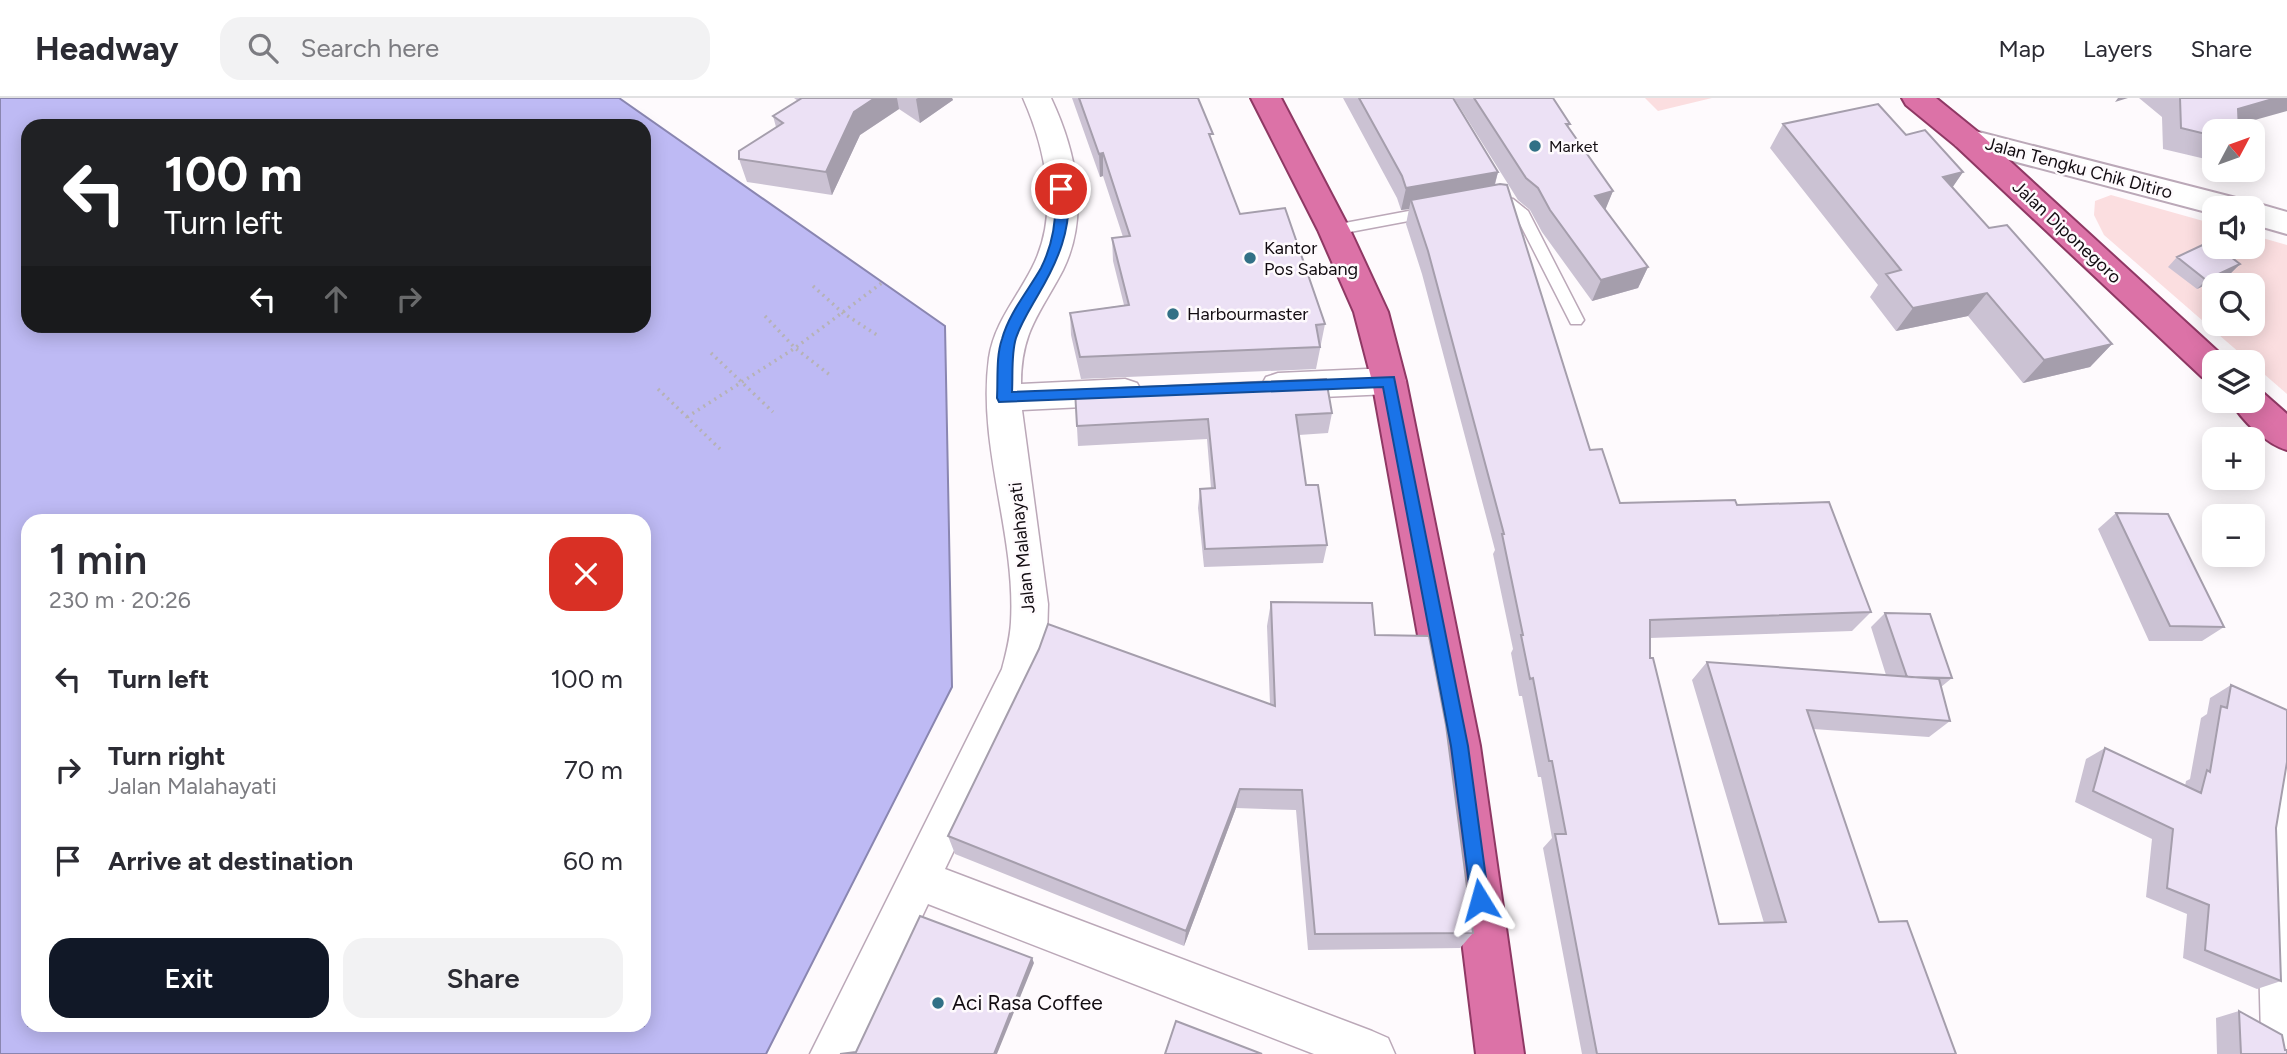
<!DOCTYPE html>
<meta charset="utf-8">
<style>
body{margin:0;font-family:Figtree,sans-serif;background:#f2f2f3;color:#2b2b33;height:100vh;display:flex;flex-direction:column;font-size:26px;white-space:nowrap}
*{box-sizing:border-box;margin:0}
p{font-size:23px;color:#7c7c81}
.icon{flex:none;width:38px;height:38px;fill:none;stroke:currentColor;stroke-width:2;stroke-linecap:round;stroke-linejoin:round}
.map{position:relative;flex:1;overflow:hidden}
.panel{position:absolute;left:21px;top:416px;width:630px;height:518px;display:flex;flex-direction:column;background:#fff;border-radius:21px;box-shadow:0 4px 18px #0003}
.panel>*{flex:none}
.top-card{position:absolute;left:21px;top:21px;width:630px;height:214px;border-radius:21px;box-shadow:0 4px 18px #0003;background:#202124;color:#fff;overflow:hidden}
.needle{width:46px;rotate:49deg}
.fabs{position:absolute;left:2202px;top:21px;display:grid;gap:14px}
.fabs a{display:grid;place-items:center;width:63px;height:63px;border-radius:14px;background:#fff;box-shadow:0 4px 18px #0003;font-size:35px}
.pin{position:absolute;display:grid;place-items:center;width:60px;height:60px;color:#fff;margin:-30px;border:4px solid #fff;border-radius:50%;box-shadow:0 2px 7px #0007}
.me{position:absolute;width:77px;margin:-38px;rotate:352deg;stroke-linejoin:round;filter:drop-shadow(0 0 5px #0008)}
.turn{display:flex;align-items:center;gap:24px;height:147px;padding:0 28px;font-size:32px}
.turn .icon{width:91px;height:91px;stroke-width:2.5}
.turn b{display:block;font-size:49px;line-height:60px}
.lanes{display:flex;align-items:center;height:66px;padding:0 28px;background:#0003;justify-content:center;gap:35px;direction:ltr}
.lanes .off{opacity:.35}
.round{display:grid;place-items:center;flex:none;width:74px;height:74px;border-radius:21px;background:#f2f2f3}
.head{display:flex;align-items:center;justify-content:space-between;height:119px;padding:0 28px}
h1{font-size:42px;font-weight:600;line-height:52px}
.cta{display:flex;gap:14px;margin-top:auto;padding:14px 28px}
.cta a{flex:1;height:80px;border-radius:21px;background:#111827;color:#fff;font-size:28px;font-weight:600;line-height:80px;text-align:center}
.cta a+a{background:#f2f2f3;color:#2b2b33}
ul{padding:0;list-style:none}
li{display:flex;align-items:center;gap:21px;height:91px;padding:0 28px}
li div{flex:1}
li b{display:block;font-size:26px}
li em{font-style:normal}
header{display:flex;align-items:center;gap:42px;box-sizing:border-box;height:98px;padding:0 35px;background:#fff;border-bottom:2px solid #e1e1e2}
header strong{font-size:33px}
nav{display:flex;gap:38px;margin-inline-start:auto;font-size:24px}
.search{width:490px;height:63px;background:#f2f2f3;display:flex;align-items:center;gap:18px;box-sizing:border-box;padding:0 24px;border-radius:21px;color:#7c7c81;font-size:26px}
.map>svg:first-child{display:block}
.green{fill:#fbdee0;fill-rule:evenodd}
.water{fill:#bebaf4;stroke:#8a86b0;stroke-width:2;fill-rule:evenodd}
.lines{fill:none;stroke-linecap:round;stroke-linejoin:round}
.service-casing{stroke:#bba8b8;stroke-width:3}
.minor-casing{stroke:#bba8b8;stroke-width:3}
.tertiary-casing{stroke:#bba8b8;stroke-width:4}
.trunk-casing{stroke:#8f3864;stroke-width:4}
.path{stroke:#b6b2b5;stroke-width:3.5;stroke-dasharray:2 4.5;stroke-linecap:butt}
.service{fill:#fff;fill-rule:evenodd}
.minor{fill:#fff;fill-rule:evenodd}
.tertiary{fill:#fff;fill-rule:evenodd}
.trunk{fill:#dc72a7;fill-rule:evenodd}
.wall{fill:#cbc2d3}
.shaded-wall{fill:#a59eac}
.building{fill:#ece1f5;stroke:#a59eac;stroke-width:2}
.route{fill:#1a73e8;stroke:#114b97;stroke-width:2}
.poi-dot{fill:#327186;stroke:#fefafd;stroke-width:2.5}
.labels{text-anchor:middle;stroke-width:5;stroke-linejoin:round;paint-order:stroke}
.far-poi-label{font-size:16px;fill:#120c11;stroke:#fefafd;text-anchor:start}
.street-label{font-size:18px;fill:#120c11;stroke:#fefafd}
.poi-label{font-size:18px;fill:#120c11;stroke:#fefafd;text-anchor:start}
.near-poi-label{font-size:21px;fill:#120c11;stroke:#fefafd;text-anchor:start}
</style>
<header>
<strong>Headway</strong>
<div class="search"><svg class="icon" aria-label="search" viewBox="0 0 24 24"><circle cx="10" cy="10" r="6"/><path d="M15 15l6 6"/></svg>Search here</div>
<nav><a>Map</a><a>Layers</a><a>Share</a></nav>
</header>
<div class="map">
<svg width="2287" height="956" viewBox="0 0 2287 956">
<rect width="100%" height="100%" fill="#fefafd"/>
<path class="green" d="M1645,0h67l-54,13z
M2111,97l103,29v23h38v-12l35,10v149l-183,-159 -10,-20 1,-14zM2214,187h38v39h-38z"/>
<path class="water" d="M0,0h619l326,228 7,361 -186,367h-766zM28,28h616v200h-616zM28,424h616v504h-616z"/>
<g class="lines">
<g class="service-casing">
<path id="service" d="M1492,97l21,4 15,12 56,109 -3,4h-10l-54,-106 -13,-11 -17,-3 -2,-4 2,-4z
M1430,109l7,5 -2,4 -101,19 -7,-5 7,-5z"/>
</g>
<g class="minor-casing">
<path id="minor" d="M1023,0h28c25,53 39,117 12,172 -23,44 -42,61 -42,114l104,-5 12,4 5,9 -5,9 -12,4 -103,5 26,194 -1,35 -7,32 -95,198 427,162 16,7 7,16h-81l-386,-150 -71,150h-47l192,-385c4,-15 8,-30 9,-47 5,-88 -34,-176 -22,-264 5,-35 28,-60 43,-90 28,-54 14,-118 -9,-170z
M1389,270l12,4 5,9 -5,9 -12,4 -111,5 -12,-4 -5,-9 5,-9 12,-4z
M2287,658v298h-24l-2,-17 -5,-198 11,-64 6,-13z"/>
</g>
<g class="tertiary-casing">
<path id="tertiary" d="M1967,31l265,68 11,3 2,4 7,-2 35,10v22l-35,-10v-16h-38v6l-258,-68 -4,-7 4,-7z"/>
</g>
<g class="trunk-casing">
<path id="trunk" d="M1251,0h30l69,132 38,82 18,69 74,365 44,308h-48l-38,-308 -66,-365 -18,-69 -36,-82z
M1902,0h34l42,34 248,227 2,3h-14v19l-12,-4 -246,-231 -50,-41z
M2252,290l9,3 26,23v36c-21,-6 -46,-30 -56,-49h21z"/>
</g>
<path class="path" d="M813,188l30,27 37,24
M765,218l30,32 35,27
M711,255l62,59
M658,291l62,60
M687,319l108,-69 88,-66"/>
<use href="#service" class="service"/>
<use href="#minor" class="minor"/>
<use href="#tertiary" class="tertiary"/>
<use href="#trunk" class="trunk"/>
</g>
<path class="wall" d="M794,0h158l1,2 -33,23 -21,-14 -39,26 -28,60 -85,-13 -8,-23 37,-32 -3,-11 25,-15z
M1072,0h126l15,45 27,71 85,110 -9,45 -235,10 -10,-44 -1,-22 54,-8 -11,-44 -1,-23 11,-1 -20,-61 -3,1z
M1343,0h110l45,74 -3,13 95,265 30,53 117,2 134,107 -19,19 -202,7v20l69,266 45,-1 -72,-243 15,-18 179,13 -15,-48 14,-14 67,65 -11,9 9,34 -21,16 -116,-8 66,193 77,132h-374l-39,-206 9,-10 -11,-61h-3l-16,-81h-3l-8,-43 2,-4 -20,-95 2,-4 -73,-276 -16,-50 3,-15 -8,1 -4,-12z
M1454,0h99l17,26 -2,4 45,63 -8,18 43,58 -10,21 -46,13 -50,-69 -12,-22 -12,-10z
M2139,0h148l-73,33v30l-51,-12 -1,-32z
M1783,26l123,11 57,37 -11,15 37,41 123,116 -22,23 -67,16 -55,-67 -72,15 -26,-34 8,-12 -108,-137z
M2177,159l63,7 -9,9 -34,16 -29,-22z
M1075,292l257,23 -4,20 -29,2 7,50 21,60 -4,18 -119,4 -6,-59 2,-19 11,-1 -4,-49 -129,7z
M2116,415l108,114 -22,14h-53l-51,-112z
M1271,504l104,33 98,298 -13,15 -152,2 -12,-140 -60,-2 -52,138 -229,-92 -7,-18 91,-187 231,55 -3,-78z
M2231,587l45,143 5,153 -24,8 -74,-31 4,-44 -41,-17 6,-58 -77,-37 11,-43 19,-11 80,38 1,-5 4,-2 11,-61 6,-4 3,-16z
M2239,913l46,39 2,4h-70l-1,-36z"/>
<path class="shaded-wall" d="M875,0h22l2,11 -39,26 -28,60 -6,-23 28,-60z
M918,0h34l1,2 -33,23 -4,-24z
M2118,0h10l-13,4z
M2276,0h11v13l-68,19 19,-21z
M1103,55v23l-3,1 -1,-23z
M1498,74l-6,22 -81,6 -2,9 -8,1 5,-22z
M1963,74l-17,25 -3,-20z
M1613,93l-9,22 -9,-17z
M2240,166l-9,9 -34,16 9,-9z
M1648,169l-10,21 -46,13 9,-21z
M1987,195l-19,23 -72,15 17,-23z
M2112,246l-22,23 -67,16 21,-23z
M1240,691l-4,19 -52,138 2,-15z
M1032,860l2,5 -37,91h-3z"/>
<path class="building" d="M802,0h73l-21,14 -28,60 -87,-13v-8l44,-28 -10,-7z
M1079,0h119l15,36h-4l31,80 45,-6 40,116 -9,1 4,22 -240,10 -10,-44 59,-8 -17,-67 18,-2 -27,-83 -4,1z
M1359,0h94l45,74 -92,16 -4,-12z
M1474,0h79l17,26h-4l47,67 -18,5 53,71 -47,13 -51,-70 -12,-22 -12,-10z
M2180,0h96l-38,11 1,22h-25v5l-33,-8z
M1878,6l28,31 19,-5 38,42 -20,5 46,51 18,-3 105,119 -68,16 -57,-67 -74,15 -27,-34 15,-4 -118,-146z
M1500,86l7,1 83,265 12,-1 18,54 115,-3 2,5 92,-3 42,110 -221,8v38h3l66,266 67,-2 -79,-260 232,17 11,42 -143,-11 72,212 28,-1 49,133h-359l-42,-220h11l-14,-73h-3l-16,-83 -3,1 -9,-44h2l-21,-101h2l-76,-283 -17,-51z
M2211,143l3,3v3h4l22,17 -34,16 -29,-23z
M1326,281l6,34 -36,2 10,70h12l9,60 -122,4 -5,-60 15,-1 -7,-69 -131,7 -2,-36z
M2116,415l52,1 56,113 -54,-1z
M1271,504l101,1 3,32 54,1 17,89 27,208 -158,1 -13,-144 -62,-1 -54,142 -238,-95 91,-187 9,-25 227,82z
M1885,515l45,1 22,64 -45,-1z
M2231,587l56,25v52l-11,66 5,153 -76,-31 4,-45 -42,-17 6,-59 -80,-38 12,-43 96,45 6,-23 3,2 11,-66 6,2z
M920,818l112,42 -38,96h-154l16,-2z
M2239,913l43,24 3,15h2v4h-46z
M1176,923l86,33h-97z"/>
<path class="route" d="M1061,86l7,5c4,40 -10,72 -30,106 -8,14 -17,28 -22,43 -5,16 -3,37 -4,54l382,-15 74,369 21,154 -3,7 -6,2 -7,-2 -2,-7 -20,-154 -68,-359 -384,15 -2,-4c1,-19 -1,-42 5,-59 7,-26 26,-48 39,-71 12,-24 16,-53 14,-79z"/>
<g class="poi-dot">
<circle cx="1535" cy="48" r="7"/>
<circle cx="1250" cy="160" r="7"/>
<circle cx="1173" cy="216" r="7"/>
<circle cx="938" cy="905" r="7"/>
</g>
<g class="labels">
<g class="far-poi-label">
<text x="1549" y="54">Market</text>
</g>
<g class="street-label">
<text transform="translate(2079 70) rotate(15)" y="6">Jalan Tengku Chik Ditiro</text>
<text transform="translate(2067 134) rotate(43)" y="6">Jalan Diponegoro</text>
<text transform="translate(1022 450) rotate(-96)" y="6">Jalan Malahayati</text>
</g>
<g class="poi-label">
<text x="1264" y="156">Kantor<tspan x="1264" dy="21">Pos Sabang</tspan></text>
<text x="1187" y="222">Harbourmaster</text>
</g>
<g class="near-poi-label">
<text x="952" y="912">Aci Rasa Coffee</text>
</g>
</g>
</svg>
<div class="fabs">
<a><svg class="needle" viewBox="-14 -14 28 28"><path d="M0-13l5 13h-10z" fill="#e53935"/><path d="M0 13l5-13h-10z" fill="#7c7c81"/></svg></a>
<a><svg class="icon" aria-label="sound" viewBox="0 0 24 24"><path d="M4 9h4l5-4v14l-5-4H4zM17 9q2 3 0 6"/></svg></a>
<a><svg class="icon" aria-label="search" viewBox="0 0 24 24"><circle cx="10" cy="10" r="6"/><path d="M15 15l6 6"/></svg></a>
<a><svg class="icon" aria-label="layers" viewBox="0 0 24 24"><path d="M12 4l9 5-9 5-9-5zM3 14l9 5 9-5"/></svg></a>
<a>+</a>
<a>−</a>
</div>
<div class="pin" style="left:1061px;top:91px;background:#d93025"><svg class="icon" aria-label="arrive" viewBox="0 0 24 24"><path d="M6 21V4h12l-3 4 3 4H6"/></svg></div>
<svg class="me" style="left:1480px;top:802px" viewBox="-20 -20 40 40"><path d="M0-17L14 15 0 8-14 15z" fill="#1a73e8" stroke="#fff" stroke-width="4"/></svg>
<div class="top-card">
<div class="turn"><svg class="icon" aria-label="left" viewBox="0 0 24 24"><path d="M17 20v-9H6M10 6l-5 5 5 5"/></svg><div><b>100 m</b>Turn left</div></div>
<div class="lanes"><svg class="icon" aria-label="left" viewBox="0 0 24 24"><path d="M17 20v-9H6M10 6l-5 5 5 5"/></svg><svg class="icon off" aria-label="ahead" viewBox="0 0 24 24"><path d="M12 20V5M6 11l6-6 6 6"/></svg><svg class="icon off" aria-label="right" viewBox="0 0 24 24"><path d="M7 20v-9h11M14 6l5 5-5 5"/></svg></div>
</div>
<section class="panel">
<div class="head"><div><h1>1 min</h1><p>230 m · 20:26</p></div><a class="round" style="background:#d93025;color:#fff"><svg class="icon" aria-label="close" viewBox="0 0 24 24"><path d="M6 6l12 12M18 6L6 18"/></svg></a></div>
<ul>
<li><svg class="icon" aria-label="left" viewBox="0 0 24 24"><path d="M17 20v-9H6M10 6l-5 5 5 5"/></svg><div><b>Turn left</b></div><em>100 m</em></li>
<li><svg class="icon" aria-label="right" viewBox="0 0 24 24"><path d="M7 20v-9h11M14 6l5 5-5 5"/></svg><div><b>Turn right</b><p>Jalan Malahayati</p></div><em>70 m</em></li>
<li><svg class="icon" aria-label="arrive" viewBox="0 0 24 24"><path d="M6 21V4h12l-3 4 3 4H6"/></svg><div><b>Arrive at destination</b></div><em>60 m</em></li>
</ul>
<div class="cta"><a>Exit</a><a>Share</a></div>
</section>
</div>
